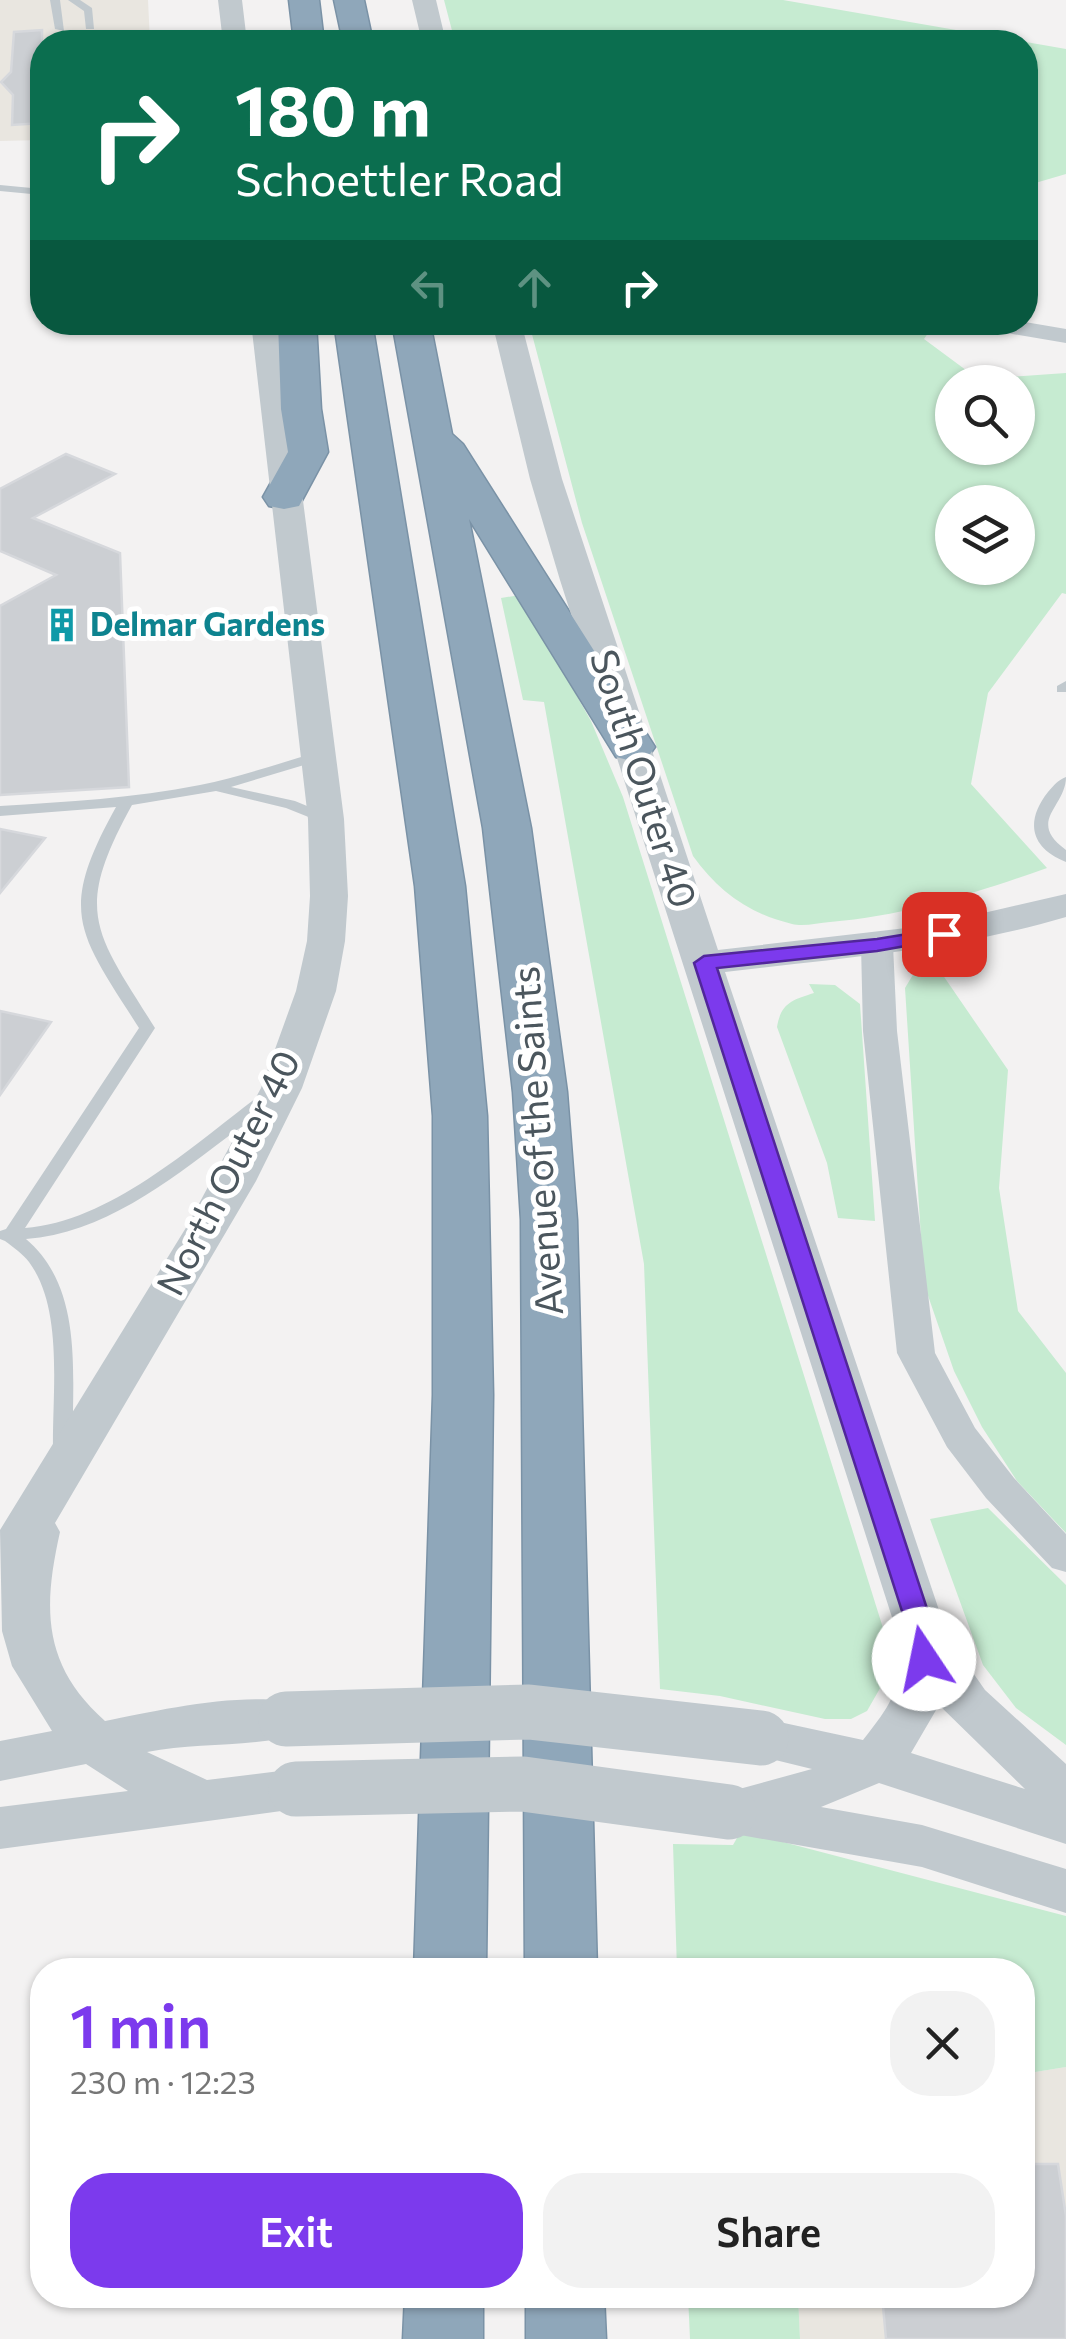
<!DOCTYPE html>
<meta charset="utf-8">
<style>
body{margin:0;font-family:Commissioner,sans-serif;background:#f2f2f2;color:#222;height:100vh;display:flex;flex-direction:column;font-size:38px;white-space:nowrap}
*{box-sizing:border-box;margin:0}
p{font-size:32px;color:#767676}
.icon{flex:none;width:55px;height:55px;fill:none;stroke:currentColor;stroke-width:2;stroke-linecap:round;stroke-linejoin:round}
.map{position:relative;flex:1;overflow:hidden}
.panel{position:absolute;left:30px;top:1958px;width:1005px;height:350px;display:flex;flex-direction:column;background:#fff;border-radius:40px;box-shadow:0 2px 8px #0004}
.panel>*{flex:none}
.top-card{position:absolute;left:30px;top:30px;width:1008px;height:305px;border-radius:40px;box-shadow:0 2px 8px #0004;background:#0b6e4f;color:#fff;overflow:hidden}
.buttons{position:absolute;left:935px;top:365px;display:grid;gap:20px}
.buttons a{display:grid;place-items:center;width:100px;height:100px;border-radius:50%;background:#fff;box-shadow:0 2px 8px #0004;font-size:50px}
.pin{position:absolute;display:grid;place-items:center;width:85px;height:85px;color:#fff;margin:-42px;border-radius:20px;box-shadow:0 5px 15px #0006}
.me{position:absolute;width:110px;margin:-55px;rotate:349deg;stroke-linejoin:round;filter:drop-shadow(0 0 8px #0008)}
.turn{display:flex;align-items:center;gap:35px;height:210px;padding:0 40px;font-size:45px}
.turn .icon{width:130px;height:130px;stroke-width:2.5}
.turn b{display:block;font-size:70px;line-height:85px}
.lanes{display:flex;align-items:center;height:95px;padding:0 40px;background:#0003;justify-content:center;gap:50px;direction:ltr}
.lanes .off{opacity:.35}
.round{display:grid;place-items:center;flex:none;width:105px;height:105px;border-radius:40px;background:#f2f2f2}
.overview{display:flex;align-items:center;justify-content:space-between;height:170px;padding:0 40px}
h1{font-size:60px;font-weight:600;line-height:75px;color:#7c3aed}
.action{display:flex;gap:20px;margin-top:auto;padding:20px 40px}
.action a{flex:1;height:115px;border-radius:40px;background:#7c3aed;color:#fff;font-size:40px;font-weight:600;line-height:115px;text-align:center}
.action a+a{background:#f2f2f2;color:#222}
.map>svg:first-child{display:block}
.commercial{fill:#e9e6e0}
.green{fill:#c6ebd1;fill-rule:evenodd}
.building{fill:#cccfd3;stroke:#d6d8dc;stroke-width:2.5}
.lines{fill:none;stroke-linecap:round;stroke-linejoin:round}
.motorway-casing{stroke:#7a92a6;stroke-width:3}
.service{fill:#c1c9ce;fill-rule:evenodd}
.minor{fill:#c1c9ce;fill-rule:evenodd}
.tertiary{fill:#c1c9ce;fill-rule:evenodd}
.motorway{fill:#8fa7ba;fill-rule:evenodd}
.tertiary-bridge{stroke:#c1c9ce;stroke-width:55}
.route{fill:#7c3aed;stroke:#51269a;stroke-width:2.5}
.labels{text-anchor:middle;stroke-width:10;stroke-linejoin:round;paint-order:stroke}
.far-culture-label{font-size:32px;font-weight:bold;fill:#0d838f;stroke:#fff;text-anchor:start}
.street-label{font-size:38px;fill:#4b565d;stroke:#fff}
</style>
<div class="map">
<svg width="1066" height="2339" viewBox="0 0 1066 2339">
<rect width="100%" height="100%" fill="#f3f2f2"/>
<path class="commercial" d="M0,0h148l2,42h-108v98l-42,1z
M1066,2067v272h-266l-2,-44h224l1,-221z"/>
<path class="green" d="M444,0h339l283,49v125l-41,12v-144h-570z
M529,323h406l-11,16 54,40 88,-6v221l-4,-1 -74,100 -17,91 76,84c-71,25 -142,48 -217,54 -12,1 -27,5 -38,2 -43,-10 -74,-33 -99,-68l-111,-333zM952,382h66v66h-66zM1018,502v66h-66v-66z
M520,595l71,126 32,76 260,831 6,31 -6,24 -16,28 -16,8h-26l-105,-23 -60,-7 -16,-425 -100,-562 -21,-2 -22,-102z
M938,968l70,102 -9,118 19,123 48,62v160l-49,-52 -35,-54 -28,-56 -30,-87 -19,-296 9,-15z
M809,984l26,1 25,19 15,217 -37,-3 -11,-55 -50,-136c4,-24 15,-27 37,-34z
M988,1508l78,77v160l-50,-37 -33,-43 -53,-146z
M741,1831l325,85v151l-43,7 -1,-104h-345l-4,-126 60,1z
M688,2295h110l2,44h-110z"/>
<path class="building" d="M42,30v93l-30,2 1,-30 -12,-13 10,-10 3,-40z
M66,454l49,20 -82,44 87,35 9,234 -129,8v-189l56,-31 -56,-24v-62z
M0,829l45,9 -45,55z
M0,1011l51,11 -51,73z
M1022,2164h36l8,52v123h-180l-4,-44h140z"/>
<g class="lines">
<g class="motorway-casing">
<path id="motorway" d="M289,0h30l5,42h-30z
M334,0h30l9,42h-30z
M278,322h38l5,87 7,43 -29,54 -15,3 -15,-3 -6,-9 25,-45 -7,-43z
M334,322h38l93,564 22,230 6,279 -7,575h-72l19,-575v-279l-18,-230z
M392,322h38l22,112 11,10 192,303 -7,10 -16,4 -16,-4 -147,-238 62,309 36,264 10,128 20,750h-72l-4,-750 -8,-128 -30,-264z
M405,2295h78v44h-80z
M526,2295h78l2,44h-80z"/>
</g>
<path class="service" d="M50,0h10l4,31 -9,-2z
M68,0h12l12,8 2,21h-8l-2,-18z
M0,185l42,4v6l-42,-4z
M1066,681v11h-9v-6z
M319,752l7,4 -2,3 -93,28 64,14 36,15 3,3 -3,3h-10l-35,-14 -70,-17 -84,14c-59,107 -38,126 23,223l-130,200c85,-6 170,-84 235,-133l6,-1 9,5c-14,15 -33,27 -49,39 -58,44 -125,96 -200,101 60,51 45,141 47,210l-3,5h-14l-3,-5c-1,-56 11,-140 -24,-187 -6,-8 -16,-15 -24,-21l-5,-2v-8l6,-2 133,-201c-61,-96 -82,-115 -23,-221l-116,9v-10c67,-4 134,-8 200,-21 41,-8 79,-22 119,-33z
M1066,777c0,30 -40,44 0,73v12c-36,-14 -41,-41 -18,-70 6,-7 10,-12 18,-15z"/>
<path class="minor" d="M971,322h54l41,7v14l-83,-14z
M877,935l11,3 5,7 4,86 38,322 40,75 39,50 52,56v38l-14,-4 -66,-70 -39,-51 -50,-94 -34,-322 -2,-86 5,-7z"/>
<path class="tertiary" d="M218,0h24l5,42h-24z
M412,0h24l10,42h-24z
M251,322h29l64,497 4,77 -3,45 -9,50 -34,97 -46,93 -201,342 5,9c-17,76 -18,133 45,189 54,-11 147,-32 199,-16l8,14 -8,14c-49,15 -106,9 -157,19l60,28 89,-11 19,6 7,14 -7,14 -19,6 -296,40v-42l128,-16 -42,-27 -86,17v-40l52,-10 -40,-65 -10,-35 -2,-101 187,-304 74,-138 35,-97 11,-50 3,-45 -2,-77z
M492,322h29l41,157 156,471 214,-25 134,-31v23c-111,33 -226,41 -341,55l223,665 37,53 81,74v80l-187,-61 -58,24 101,18 144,44v44l-144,-46 -193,-34 -19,-6 -7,-15 7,-15 102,-28 -69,-17 -8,-14 8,-14 18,-6 102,22c33,-42 38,-51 35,-104l-338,-1056 -30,-101zM939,1705l86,84 -114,-36z"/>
<use href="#motorway" class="motorway"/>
<path class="tertiary-bridge" d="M286,1719l243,-7 232,26
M296,1789l227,-5 206,28"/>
</g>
<path class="route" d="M944,928l10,6 -3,4 -74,13 -160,17 219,668 2,23 -4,7h-19l-5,-30 -216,-673 10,-7 173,-17z"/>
<defs>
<g id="building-bare" transform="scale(2.7)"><path d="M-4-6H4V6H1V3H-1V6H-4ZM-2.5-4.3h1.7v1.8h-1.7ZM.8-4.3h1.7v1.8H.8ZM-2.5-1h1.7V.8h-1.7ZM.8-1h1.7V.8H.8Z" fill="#0f9aa8" stroke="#fff" stroke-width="2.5" paint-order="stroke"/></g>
</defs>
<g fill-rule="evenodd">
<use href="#building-bare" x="62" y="625"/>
</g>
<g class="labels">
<g class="far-culture-label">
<text x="90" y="636">Delmar Gardens</text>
</g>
<g class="street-label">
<text transform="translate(643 779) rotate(72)" y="13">South Outer 40</text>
<text transform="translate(538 1141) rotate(-94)" y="13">Avenue of the Saints</text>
<text transform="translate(229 1173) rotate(-63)" y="13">North Outer 40</text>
</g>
</g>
</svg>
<div class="buttons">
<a><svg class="icon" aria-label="search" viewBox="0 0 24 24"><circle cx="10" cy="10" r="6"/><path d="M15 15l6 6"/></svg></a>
<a><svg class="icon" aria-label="layers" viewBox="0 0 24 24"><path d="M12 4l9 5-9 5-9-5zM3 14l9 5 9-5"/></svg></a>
</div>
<div class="pin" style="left:944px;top:934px;background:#d93025"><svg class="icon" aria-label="arrive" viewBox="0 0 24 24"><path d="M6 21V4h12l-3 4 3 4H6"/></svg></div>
<svg class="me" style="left:924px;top:1659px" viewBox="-20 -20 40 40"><circle r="19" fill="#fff"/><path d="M0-13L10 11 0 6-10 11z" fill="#7c3aed"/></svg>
<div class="top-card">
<div class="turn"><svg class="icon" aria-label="right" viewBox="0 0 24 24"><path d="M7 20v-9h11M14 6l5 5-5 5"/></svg><div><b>180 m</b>Schoettler Road</div></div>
<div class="lanes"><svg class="icon off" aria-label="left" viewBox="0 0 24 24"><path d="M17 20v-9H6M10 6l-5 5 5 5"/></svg><svg class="icon off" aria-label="ahead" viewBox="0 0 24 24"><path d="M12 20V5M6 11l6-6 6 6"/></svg><svg class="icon" aria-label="right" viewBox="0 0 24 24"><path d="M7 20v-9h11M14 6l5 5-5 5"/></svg></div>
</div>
<section class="panel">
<div class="overview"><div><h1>1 min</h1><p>230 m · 12:23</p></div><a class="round"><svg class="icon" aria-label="close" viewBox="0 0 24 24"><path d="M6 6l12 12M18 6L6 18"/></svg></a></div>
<div class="action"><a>Exit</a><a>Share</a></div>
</section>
</div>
